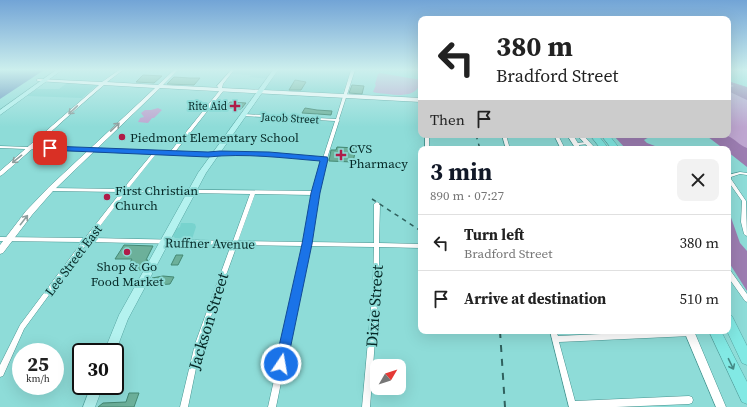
<!DOCTYPE html>
<meta charset="utf-8">
<style>
body{margin:0;font-family:"Source Serif 4",serif;background:#f2f2f2;color:#222;height:100vh;display:flex;flex-direction:column;font-size:15px;white-space:nowrap}
*{box-sizing:border-box;margin:0}
p{font-size:13px;color:#767676}
.icon{flex:none;width:22px;height:22px;fill:none;stroke:currentColor;stroke-width:2;stroke-linecap:round;stroke-linejoin:round}
.map{position:relative;flex:1;overflow:hidden}
.sheet{position:absolute;left:418px;top:146px;width:313px;height:188px;display:flex;flex-direction:column;background:#fff;border-radius:8px;box-shadow:0 4px 16px #0002}
.sheet>*{flex:none}
.banner{position:absolute;left:418px;top:16px;width:313px;height:122px;border-radius:8px;box-shadow:0 4px 16px #0002;background:#fff;color:#222;overflow:hidden}
.needle{width:26px;rotate:51deg}
.fabs{position:absolute;left:370px;top:359px;display:grid;gap:8px}
.fabs a{display:grid;place-items:center;width:36px;height:36px;border-radius:8px;background:#fff;box-shadow:0 4px 16px #0002;font-size:20px}
.speed{position:absolute;left:12px;top:343px;display:flex;gap:8px;font-size:20px;font-weight:700;text-align:center}
.speed>*{display:grid;place-content:center;width:52px;height:52px;border-radius:50%;background:#fff;box-shadow:0 4px 16px #0002;line-height:1}
.speed small{font-size:10px;font-weight:400}
.speed .limit{border:2px solid #111;border-radius:6px;background:#fff;color:#111}
.pin{position:absolute;display:grid;place-items:center;width:34px;height:34px;color:#fff;margin:-17px;border-radius:8px;box-shadow:0 2px 6px #0006}
.me{position:absolute;width:44px;margin:-22px;rotate:12deg;stroke-linejoin:round;filter:drop-shadow(0 0 3px #0008)}
.turn{display:flex;align-items:center;gap:14px;height:84px;padding:0 12px;font-size:18px}
.turn .icon{width:52px;height:52px;stroke-width:2.5}
.turn b{display:block;font-size:28px;line-height:34px}
.then{display:flex;align-items:center;height:38px;padding:0 12px;background:#0003;gap:8px;font-size:15px}
.round{display:grid;place-items:center;flex:none;width:42px;height:42px;border-radius:8px;background:#f2f2f2}
.summary{display:flex;align-items:center;justify-content:space-between;height:68px;padding:0 12px}
h1{font-size:24px;font-weight:700;line-height:30px;color:#111827}
ul{padding:0;list-style:none}
li{display:flex;align-items:center;gap:12px;height:56px;padding:0 12px;border-top:1px solid #e0e0e0}
li div{flex:1}
li b{display:block;font-size:15px}
li em{font-style:normal}
.map>svg:first-child{display:block}
.built{fill:#78d3ce}
.green{fill:#bea6d0}
.forest{fill:#9c7db1}
.water{fill:#628dba}
.building{fill:#6cb09a;stroke:#448873}
.lines{fill:none;stroke-linecap:round;stroke-linejoin:round}
.street-casing{stroke:#469490;stroke-width:1}
.secondary-casing{stroke:#469490;stroke-width:1}
.primary-casing{stroke:#56a5a2;stroke-width:1}
.highway-casing{stroke:#56a5a2;stroke-width:1}
.street{fill:#fff;fill-rule:evenodd}
.secondary{fill:#fff;fill-rule:evenodd}
.primary{fill:#b4f2ef;fill-rule:evenodd}
.highway{fill:#82e9e4;fill-rule:evenodd}
.rail-far1{stroke:#30615e;stroke-width:1.5;stroke-dasharray:4.5 4.5;stroke-linecap:butt}
.rail{stroke:#30615e;stroke-width:2;stroke-dasharray:7 7;stroke-linecap:butt}
.oneway{stroke:#8e9e9d}
.oneway2{stroke:#448885}
.route{fill:#1a73e8;stroke:#114b97}
.poi-dot{fill:#af1c48;stroke:#8edcd8;stroke-width:1.5}
.labels{text-anchor:middle;stroke-width:4;stroke-linejoin:round;paint-order:stroke}
.far-poi-label{font-size:11px;fill:#052826;stroke:#8edcd8;text-anchor:end}
.far-street-label{font-size:11px;fill:#052826;stroke:#8edcd8}
.poi-label{font-size:13px;fill:#052826;stroke:#8edcd8;text-anchor:start}
.street-label{font-size:13px;fill:#052826;stroke:#8edcd8}
.near-street-label{font-size:16px;fill:#052826;stroke:#8edcd8}
</style>
<div class="map">
<svg width="747" height="407" viewBox="0 0 747 407">
<rect width="100%" height="100%" fill="#8edcd8"/>
<path class="built" d="M235,70h116l-8,22 -4,2 -75,-4 7,-11 -22,-2 2,-2 -19,-1z
M67,83l30,2 -15,13 -55,-2 9,-7h23z
M181,223h11l3,1 1,3 -4,12 -17,-1 -2,-2 3,-7 4,-2z"/>
<path class="green" d="M380,73l41,7c-3,21 -29,14 -44,13l-4,-1 3,-7 -1,-1 3,-10z
M728,81l19,8v60l-11,-5 -12,-9h4z
M158,108l4,2 -8,8h-2l-4,5 -10,-1 2,-4 4,-1 -3,-4 4,-3h6z"/>
<path class="forest" d="M728,81l19,6v13l-19,-9v-3l6,-2 -6,-3z
M613,135h85c-13,0 -45,-2 -54,5l3,3 16,6h-37z
M699,135c9,0 21,-2 29,1 7,3 11,9 19,12v19l-19,-15v-3h-4l-16,-12z
M728,209l12,34 7,8v40l-19,-30z"/>
<path class="water" d="M0,70h44l-44,29z"/>
<path class="building" d="M143,75l19,1 -8,7 -18,-1z
M174,77l16,1h10l-6,7 -27,-1z
M295,80l11,2 -5,8h-12z
M352,85l12,1 -2,8 -13,-1z
M230,102l16,1 -5,6 -16,-1z
M305,108l12,2 15,1 -1,4 -13,-1 -16,-1z
M337,147l19,1 -3,14 -24,-1 2,-11h5z
M124,245l29,1 -7,14h2l-7,10h-5l3,-6h-10l3,-5h-17z
M176,255h7l-5,10h-7z
M163,276l11,1 -4,7 -12,1 1,-2 -9,-1 2,-4z
M129,393h10l-5,14h-36l5,-4 23,-1z"/>
<g class="lines">
<g class="street-casing">
<path id="street" d="M231,70h3l-11,14 -1,4 2,2 -49,62 33,2 8,-2 53,2 54,4 12,-37 -92,-5 -2,-1 2,-1 93,5 15,-49h4l-16,49 1,1 -1,1 -18,56 -11,65 64,1v-39l3,-2 3,2 -1,39 42,1v4l-42,-1v39l-9,121h-8l11,-121 1,-39 -65,-1 -33,161h-8l36,-161 -67,-1 -36,99 -13,63h-8l15,-63 36,-99 -143,-3 -64,87 -21,47 -3,1v-12l20,-40 62,-83 -82,-1v-4l85,1 36,-46 -70,-1 -2,-1v-2l74,1 29,-35 -152,-6v-2l170,6 50,-62 -3,-4zM156,154l52,2 8,-2 53,2 53,4 -5,17 -3,14 -186,-2zM126,192l124,2 -17,47 -142,-3zM255,194l58,1 -8,47 -67,-1z
M425,135h4v14h-4z
M502,135h4l4,14h-4z
M554,135h4l7,14h-4z
M587,142h1v2l-9,1 1,4h-4l-1,-5 1,-1z
M740,172l7,1v2l-7,-1 -9,3v2l15,22 1,35 -2,-1 -1,-1 -3,-12 1,-21 -14,-20v-6z
M728,270h2l17,24v8l-2,-1 -17,-24z
M550,331h6l2,5 108,-5h26l1,2 -1,2 -2,1 -131,6 16,59 114,-5 3,1 1,3 -1,3 -3,1 -73,3h-47z"/>
</g>
<g class="secondary-casing">
<path id="secondary" d="M119,70h4l-16,12 51,3 16,-15h4l-15,15 258,13v4l-261,-14 -107,103 -21,24 -29,38 -3,1v-9l26,-34 23,-24 106,-99 -51,-3c-35,29 -67,61 -102,90l-2,1v-5l99,-86 -61,-4 -2,-1 2,-1 64,3z
M567,135h6l6,10 -1,1h-4z
M577,135h6l13,14h-6z
M684,331h10l32,76h-10z"/>
</g>
<g class="primary-casing">
<path id="primary" d="M56,70h6l-62,45v-5z
M273,70h5l-72,103 -78,146 -13,34v-1h-11l15,-37 79,-142z
M91,386h12l-8,21h-12z"/>
</g>
<g class="highway-casing">
<path id="highway" d="M590,135h8l11,14h-8z
M601,135h8l11,14h-8z
M728,315l4,1 15,30v19l-5,-2 -15,-32z
M709,331h12l26,51v22l-5,-2z"/>
</g>
<use href="#street" class="street"/>
<use href="#secondary" class="secondary"/>
<use href="#primary" class="primary"/>
<use href="#highway" class="highway"/>
<path class="rail-far1" d="M476,135l4,14
M372,199l49,32"/>
<path class="rail" d="M500,331l5,76"/>
</g>
<defs><path id="oneway-shaft" d="M-6 0H5M1.5-3L5.5 0L1.5 3" fill="none" stroke-width="1.6" stroke-linecap="round" stroke-linejoin="round"/></defs>
<g class="oneway">
<use href="#oneway-shaft" transform="translate(73 110) rotate(137)"/>
<use href="#oneway-shaft" transform="translate(115 127) rotate(-44)"/>
<use href="#oneway-shaft" transform="translate(17 159) rotate(141)"/>
<use href="#oneway-shaft" transform="translate(24 220) rotate(-52)"/>
</g>
<use class="oneway2" href="#oneway-shaft" transform="translate(731 364) rotate(64)"/>
<linearGradient id="sky" x2="0" y2="1"><stop stop-color="#72a4d6"/><stop offset="0.55" stop-color="#ccefed"/><stop offset="1" stop-color="#ccefed" stop-opacity="0"/></linearGradient>
<rect width="747" height="127" fill="url(#sky)"/>
<path class="route" d="M50,146l158,6 12,-1 49,1 58,5 1,2 -8,34 -8,51 -26,125 -5,2 -4,-2 -2,-5 27,-120 9,-51 9,-32c-37,-3 -75,-8 -112,-4l-160,-7v-3z"/>
<g class="poi-dot">
<path d="M233 100h4v4h4v4h-4v4h-4v-4h-4v-4h4z"/>
<circle cx="122" cy="137" r="4"/>
<path d="M339 149h4v4h4v4h-4v4h-4v-4h-4v-4h4z"/>
<circle cx="107" cy="197" r="4"/>
<circle cx="127" cy="252" r="4"/>
</g>
<g class="labels">
<g class="far-poi-label">
<text x="227" y="110">Rite Aid</text>
</g>
<g class="far-street-label">
<text transform="translate(290 118) rotate(3)" y="4">Jacob Street</text>
</g>
<g class="poi-label">
<text x="130" y="142">Piedmont Elementary School</text>
<text x="349" y="153">CVS<tspan x="349" dy="15">Pharmacy</tspan></text>
<text x="115" y="195">First Christian<tspan x="115" dy="15">Church</tspan></text>
<text x="127" y="271" text-anchor="middle">Shop &amp; Go<tspan x="127" dy="15">Food Market</tspan></text>
</g>
<g class="street-label">
<text transform="translate(210 243) rotate(1)" y="5">Ruffner Avenue</text>
<text transform="translate(73 260) rotate(-53)" y="5">Lee Street East</text>
</g>
<g class="near-street-label">
<text transform="translate(374 306) rotate(-86)" y="6">Dixie Street</text>
<text transform="translate(208 321) rotate(-73)" y="6">Jackson Street</text>
</g>
</g>
</svg>
<div class="fabs">
<a><svg class="needle" viewBox="-14 -14 28 28"><path d="M0-13l5 13h-10z" fill="#e53935"/><path d="M0 13l5-13h-10z" fill="#767676"/></svg></a>
</div>
<div class="speed"><div>25<small>km/h</small></div><div class="limit">30</div></div>
<div class="pin" style="left:50px;top:148px;background:#d93025"><svg class="icon" aria-label="arrive" viewBox="0 0 24 24"><path d="M6 21V4h12l-3 4 3 4H6"/></svg></div>
<svg class="me" style="left:281px;top:364px" viewBox="-20 -20 40 40"><circle r="17" fill="#1a73e8" stroke="#fff" stroke-width="3"/><path d="M0-11L8 9 0 5-8 9z" fill="#fff"/></svg>
<div class="banner">
<div class="turn"><svg class="icon" aria-label="left" viewBox="0 0 24 24"><path d="M17 20v-9H6M10 6l-5 5 5 5"/></svg><div><b>380 m</b>Bradford Street</div></div>
<div class="then">Then<svg class="icon" aria-label="arrive" viewBox="0 0 24 24"><path d="M6 21V4h12l-3 4 3 4H6"/></svg></div>
</div>
<section class="sheet">
<div class="summary"><div><h1>3 min</h1><p>890 m · 07:27</p></div><a class="round"><svg class="icon" aria-label="close" viewBox="0 0 24 24"><path d="M6 6l12 12M18 6L6 18"/></svg></a></div>
<ul>
<li><svg class="icon" aria-label="left" viewBox="0 0 24 24"><path d="M17 20v-9H6M10 6l-5 5 5 5"/></svg><div><b>Turn left</b><p>Bradford Street</p></div><em>380 m</em></li>
<li><svg class="icon" aria-label="arrive" viewBox="0 0 24 24"><path d="M6 21V4h12l-3 4 3 4H6"/></svg><div><b>Arrive at destination</b></div><em>510 m</em></li>
</ul>
</section>
</div>
